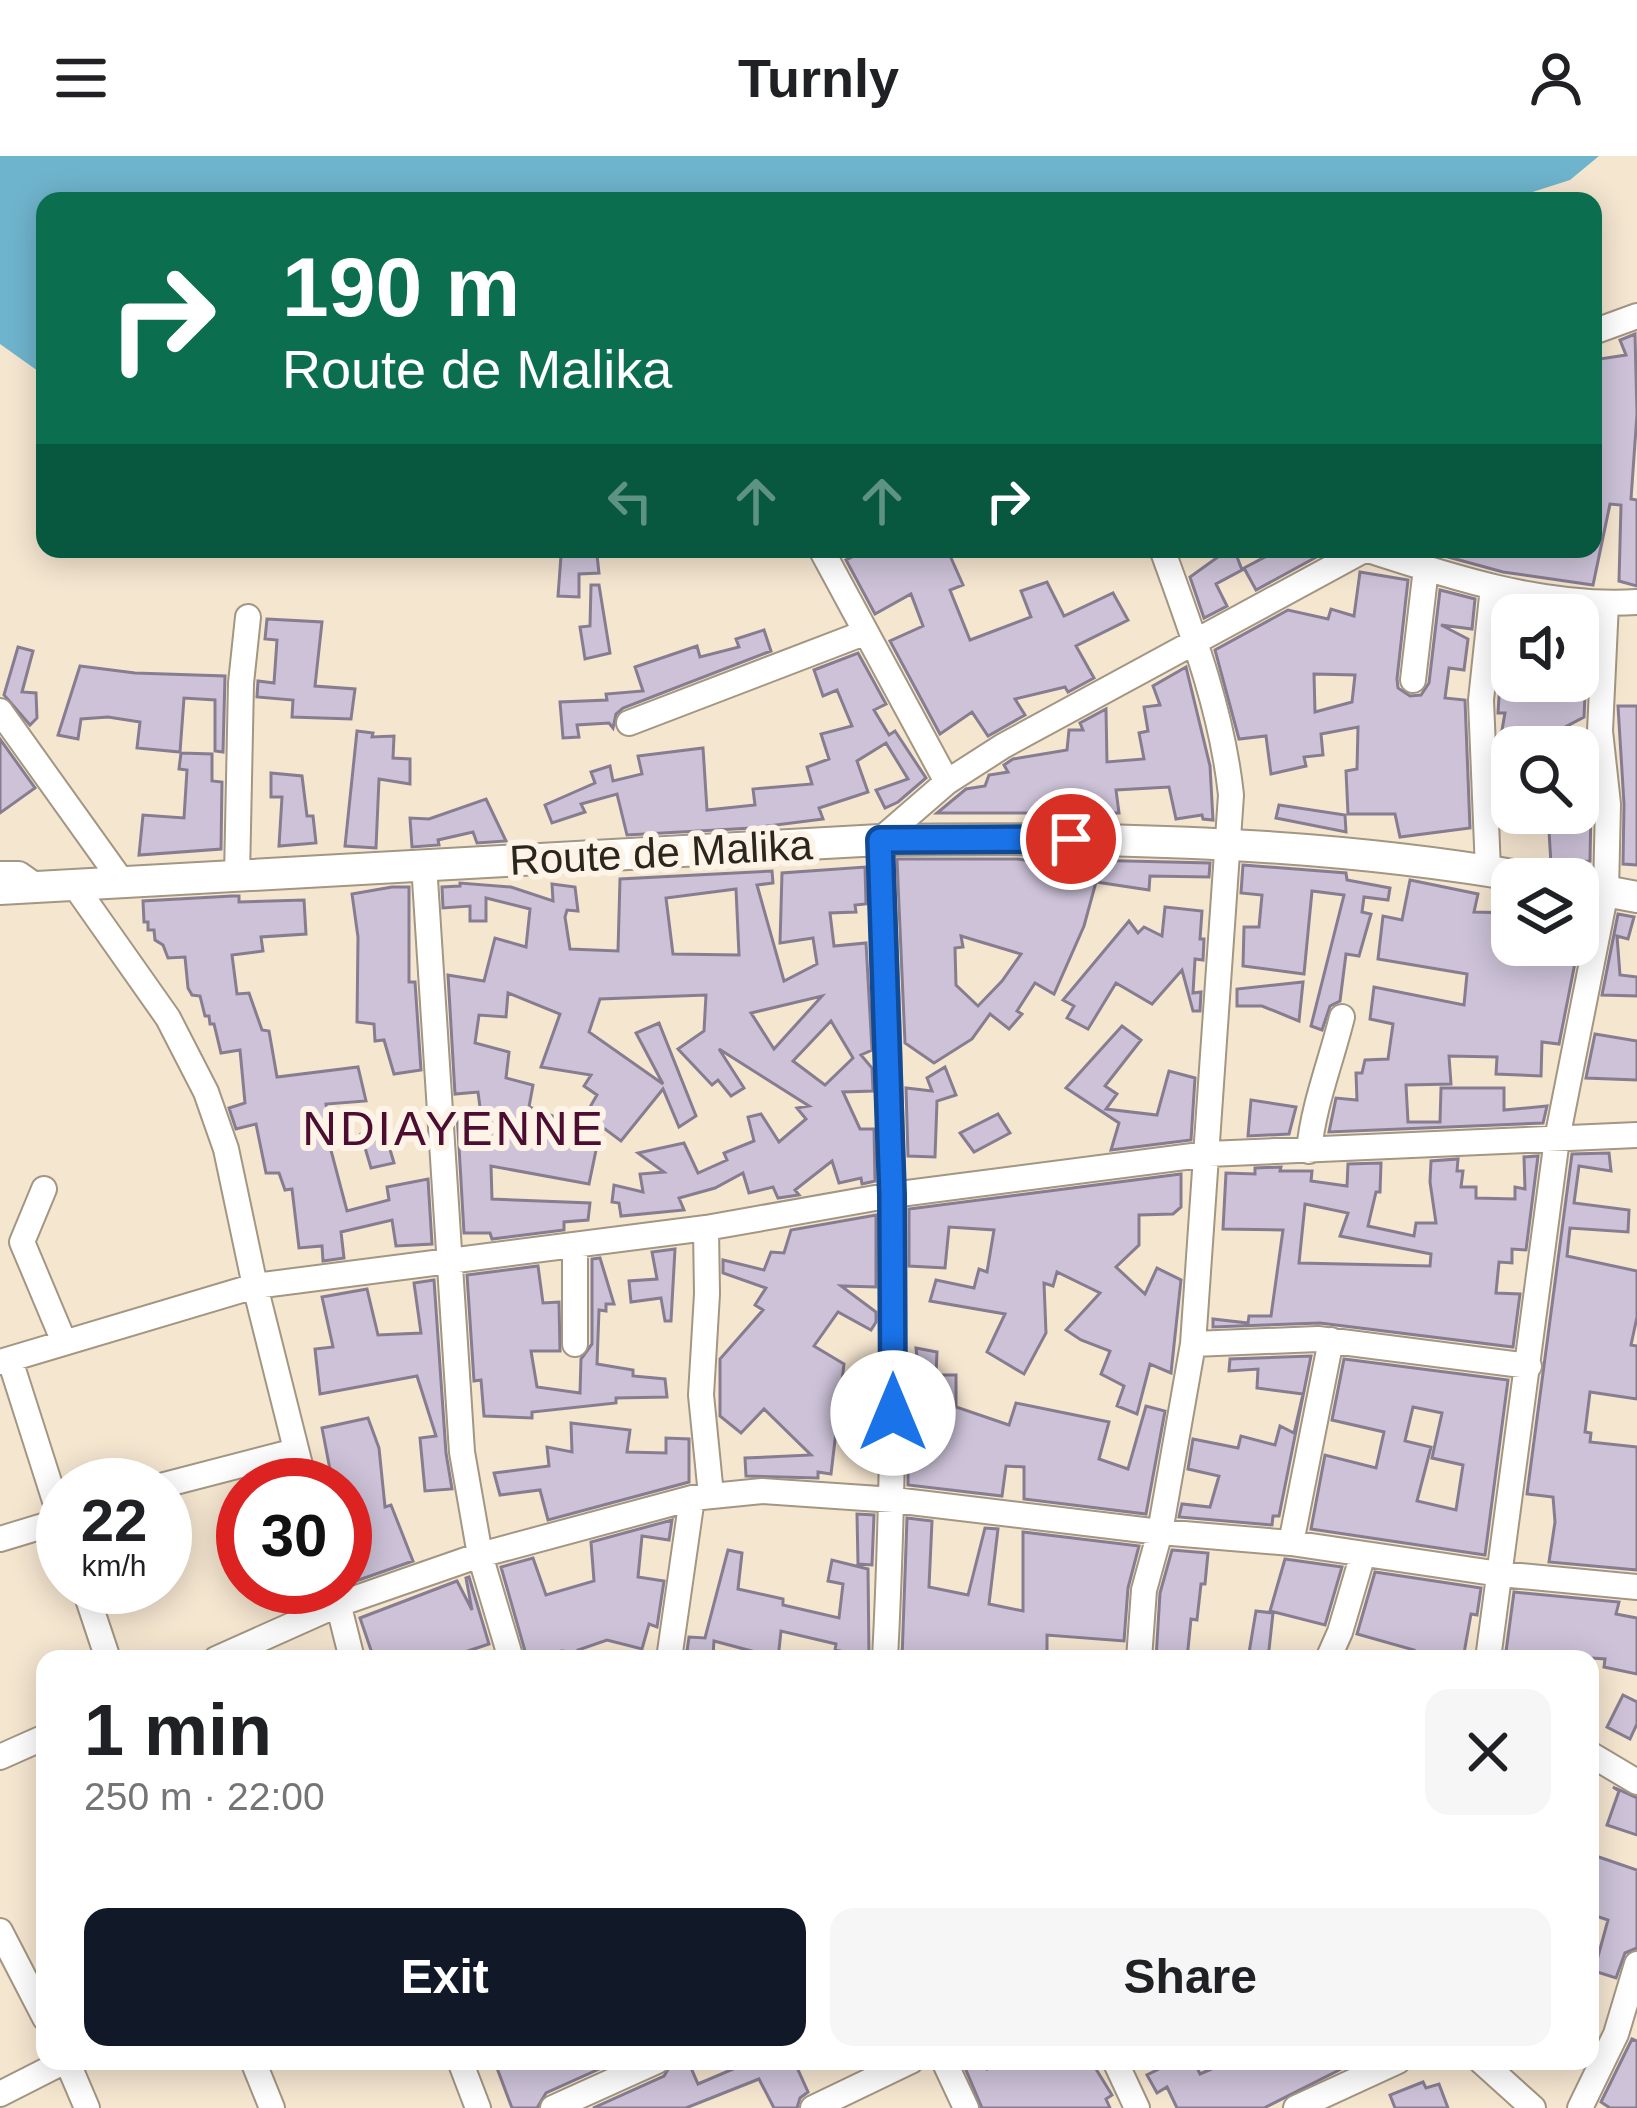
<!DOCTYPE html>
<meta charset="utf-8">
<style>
body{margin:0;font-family:Arial,sans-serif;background:#f6f6f6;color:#202124;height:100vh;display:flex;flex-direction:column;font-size:45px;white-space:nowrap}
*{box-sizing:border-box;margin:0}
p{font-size:39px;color:#757577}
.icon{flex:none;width:66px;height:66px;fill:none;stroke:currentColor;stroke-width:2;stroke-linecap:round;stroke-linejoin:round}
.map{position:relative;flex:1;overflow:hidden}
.details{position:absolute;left:36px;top:1494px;width:1563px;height:420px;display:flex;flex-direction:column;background:#fff;border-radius:24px;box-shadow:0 6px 30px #0003}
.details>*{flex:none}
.banner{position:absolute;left:36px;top:36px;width:1566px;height:366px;border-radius:24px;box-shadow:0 6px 30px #0003;background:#0b6e4f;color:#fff;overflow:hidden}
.fabs{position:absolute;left:1491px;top:438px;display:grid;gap:24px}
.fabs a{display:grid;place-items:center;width:108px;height:108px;border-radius:24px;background:#fff;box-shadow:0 6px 30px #0003;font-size:60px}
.speed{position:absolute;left:36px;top:1302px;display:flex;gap:24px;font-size:60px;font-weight:700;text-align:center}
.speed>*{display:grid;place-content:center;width:156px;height:156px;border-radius:50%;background:#fff;box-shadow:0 6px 30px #0003;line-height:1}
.speed small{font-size:30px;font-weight:400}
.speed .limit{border:18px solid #d22;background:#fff;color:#111}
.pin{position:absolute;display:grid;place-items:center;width:102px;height:102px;color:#fff;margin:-51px;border:6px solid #fff;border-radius:50%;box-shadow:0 3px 12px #0007}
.me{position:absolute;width:132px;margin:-66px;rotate:0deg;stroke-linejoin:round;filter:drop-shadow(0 0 9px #0008)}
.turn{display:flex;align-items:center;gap:42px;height:252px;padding:0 48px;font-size:54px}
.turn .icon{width:156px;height:156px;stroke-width:2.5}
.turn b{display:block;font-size:84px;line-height:102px}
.lanes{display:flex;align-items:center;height:114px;padding:0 48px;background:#0003;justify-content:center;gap:60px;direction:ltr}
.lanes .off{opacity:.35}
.round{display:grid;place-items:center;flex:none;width:126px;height:126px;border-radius:24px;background:#f6f6f6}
.summary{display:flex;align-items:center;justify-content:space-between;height:204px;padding:0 48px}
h1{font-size:72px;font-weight:700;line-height:90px}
.button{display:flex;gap:24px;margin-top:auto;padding:24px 48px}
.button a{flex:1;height:138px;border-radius:24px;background:#111827;color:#fff;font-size:48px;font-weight:700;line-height:138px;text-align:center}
.button a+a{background:#f6f6f6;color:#202124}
header{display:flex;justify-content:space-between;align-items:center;height:156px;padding:0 48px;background:#fff;font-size:54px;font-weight:700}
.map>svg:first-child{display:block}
.water{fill:#6fb4cd}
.building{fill:#cdc2d8;stroke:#877d91;stroke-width:3;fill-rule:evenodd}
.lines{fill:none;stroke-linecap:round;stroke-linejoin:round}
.minor-casing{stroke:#a39682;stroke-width:28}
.major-casing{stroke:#a39682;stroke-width:34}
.minor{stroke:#fff;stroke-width:24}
.major{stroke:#fff;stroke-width:30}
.route-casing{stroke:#114b97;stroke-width:30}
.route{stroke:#1a73e8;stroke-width:21}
.labels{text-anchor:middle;stroke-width:12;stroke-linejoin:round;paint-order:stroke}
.street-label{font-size:42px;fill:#2a251d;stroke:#fdf4e7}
.quarter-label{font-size:48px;letter-spacing:3px;fill:#4c0d31;stroke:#fdf4e7}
</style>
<header><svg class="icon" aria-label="menu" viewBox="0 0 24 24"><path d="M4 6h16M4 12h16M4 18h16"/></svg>Turnly<svg class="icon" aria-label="person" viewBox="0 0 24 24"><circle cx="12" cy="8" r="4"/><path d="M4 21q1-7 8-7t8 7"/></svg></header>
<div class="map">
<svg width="1637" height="1952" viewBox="0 0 1637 1952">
<rect width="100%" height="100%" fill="#f5e6d0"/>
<path class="water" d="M0,0h1599l-29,24 -66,21h-1459v175l-45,-32z"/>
<path class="building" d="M1635,178l2,80 -6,85 6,1v86l-18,-5 2,-76 -11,-1 -17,81 -90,-13 -84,-23h174v-189l33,-5 -6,-15z
M868,393h79l16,36 -13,5 20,50 61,-23 -10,-26 26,-9 17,34 49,-23 15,27 -52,26 18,32 -26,14 -3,-5 -50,12 10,16 -37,21 -16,-24 -32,22 -50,-93 33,-15 -12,-32 -36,20 -29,-54z
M1229,393h5l8,21 -26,14 11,22 -23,12 -14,-41z
M1280,393h51l-75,41 -12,-22z
M597,399l2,18 -20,1v23l-21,-1 3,-40z
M1360,416l48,8 -11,99 1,9 12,8 11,-1 8,-12 11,-93 35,9 -3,30 -31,-4 27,14 -4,31 -15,-2 -4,30 20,2 5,128 -70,9 -5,-23h-47l-2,-43 11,-2 1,-42 -37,7 2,21 -19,2 2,9 -35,8 -5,-38 -27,3 -24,-89 73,-40 40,9 3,-10 23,7zM1314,518l41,1 -3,27 -37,10z
M591,429h8l11,68 -25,6 -5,-32 10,-1z
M267,463l55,3 -7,64 40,3 -4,30 -59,-2 1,-17 -36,-3 1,-16 16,2 3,-43 -12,-1z
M1582,472h6l-4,89 -57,30h-28l6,-34h-7l2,-32h45l33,17z
M764,474l7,21 -148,57 -7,6 -3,14 -4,-5 -32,2 2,12 -16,1 -3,-36 47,-2 -1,-6 37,-3 -8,-24 62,-21 3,11 39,-10 -3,-8z
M18,491l15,4 -11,41 14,1 1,25 -7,7 -26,-30z
M858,497l28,51 -12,6 15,25 6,-4 31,47 -28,24 -13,6 -9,-18 32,-11 -22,-36 -29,18 11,31 -49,16 4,11 -71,9 -125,7 -10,-41 -36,10 4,8 -33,11 -7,-18 50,-22 -4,-11 19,-6 3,15 29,-7 -4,-18 65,-8 4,62 48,-5 -2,-16 59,-5 -5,-17 22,-8 -8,-25 31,-8 -15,-36 -14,6 -9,-26z
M80,510l55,7 90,3 -2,76 -8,-1v-51l-31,-2 -4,54 -43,-4 3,-26 -32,-5 -27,2 -3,20 -20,-4z
M1186,511l24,99 3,54 -10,-1 -1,-4 -26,4 -7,-32 -53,3 3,23h-182l29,-24 19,-3 4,-11 19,-3 -4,-7 9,-6 54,-9 2,-20h14l-3,-7 26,-14 1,53 37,-3 -5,-26 9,-2 -4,-24 16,-2 -7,-19z
M1618,550h19v159l-14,-1 1,-60z
M357,575l16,2 -1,4 22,-1 -1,22 17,1v25l-31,-5 -3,69 -31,-2z
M0,583l35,49 -35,25z
M1578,590h7l6,59 -1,56 -39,3 -2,-33 -46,-2 -2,-41h11v25h66z
M181,597l31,1v27l10,1 -1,67 -82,6 4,-40 41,3 3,-48 -8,-1z
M271,617l31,3 5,40h6l3,27 -37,3 3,-49h-11z
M486,643l20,42 -29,2 -4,-11 -35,8 1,5 -27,2 -2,-29 19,1z
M1279,649l66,10 1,17 -70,-14z
M897,703h121l26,4v-4l166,4 -1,14 -59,-1 -1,14 -53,-8 -12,44 -30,68 -19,-11 -18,28 5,3 -13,15 -19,-15 -18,25 -38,24 -29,-20zM961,780l60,18 -19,27 -24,25 -22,-21 -1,-37 8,-1z
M1243,709l103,8 1,7 43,8 -2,12 -24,-3 -2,15 9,2 -12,42 -13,-2 -6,47 -10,5 -8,24 -11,-4 33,-131 -32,-4 -8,83 -61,-8 1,-39h15l3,-32 -21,-2z
M865,711l1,37 -11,1 1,7 -26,1 4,33 32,-3 6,107 -11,5 11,13 1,23 -30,1 17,37h14l1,52 -13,3 -1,-6 -22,5 -7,-22 -37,29 4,5 -21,3 -5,-11 -24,6 -6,-20 -28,15 -36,10 5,12 -63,6 -2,-13 -7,-1 2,-17 29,7 -3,-18 24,-2 -26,-19 46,-10 14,30 29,-13 -3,-7 30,-12 -6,-24 13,-3 18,28 27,-23 -9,-11 12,-2 -90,-57 25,39 -13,8 -13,-16 -6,5 -34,-36 26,-18 2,-36 -106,4 -11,33 74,52 -27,-51 23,-10 37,93 -17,11 -16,-38 -42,52 -20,-15 -12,58 -98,-18 1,33 98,4 -2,17 -24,2v8l-72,9 -2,-6h-26l-7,-121 23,-5 -2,-15 -23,2 -7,-119 36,6 11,-43 31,9 4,-38 -44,-11v23h-16v-15l-27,2 -1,-21 18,-1v-3l51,4 42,14 -1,-17 23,3 3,24 -11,-1 -2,7 5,32 48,2 2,-72 152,-8 1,12 -16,2 27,96 33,-17 -4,-26 -33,5 2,-70zM736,733l3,66 -66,-1 -7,-56zM508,837l52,21 -19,53 50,8 -7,11 13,9 -18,31 -50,-19 4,-22 -27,-7 3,-26 -34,-9 4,-28 27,2zM822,840l-48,53 -23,-36zM831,865l22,37 -28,27 -32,-24z
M1410,724l68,14 -4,18 38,1v32h66v-39l8,1 -27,137 -17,-2 -1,34 -45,-2 1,-17 -48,-1 2,28 -45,1 2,37h32l1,-34h63v22l43,-4 -4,17 -214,9 7,-34 21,2 -1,-27h6l3,-13 23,-1 5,-35 -23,-5 4,-32 90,18 3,-31 -89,-15 5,-43 19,4z
M392,731h17v95h6l6,88 -27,4 -10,-34 -9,1 -1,-17 -17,-2 1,-85 -6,-43z
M232,740h7v6l65,-2 2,34 -45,3 2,14 -31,4 5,39 12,-1 13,37 7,1 8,46 81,-10 8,34 -40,3 3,20h-5l23,87 42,-11 -2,-13 41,-8 4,65 -36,2 -4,-26 -51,12 3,26 -21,3 -1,-15 -23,2 -7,-59 -7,1 -6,-17h-13l-10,-49 -20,5 -7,-21 16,-5 -5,-53 -19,3 -7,-29h-4l-1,-8h-4l-5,-20 -8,-1 -4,-7 -3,-31 -17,1 -5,-13 -8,-5 -1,-10h-6v-8h-4l-1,-21z
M1165,751l37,4 -2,28h4l-1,21 -8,-1 -2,34 8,-1 -1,19h-7l-11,-41 -30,34 -36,-21 -28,46 -21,-11 7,-12 -11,-6 66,-79 9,12 6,-6 18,9z
M1618,758l16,3 -6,22 -11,-3 3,39 17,2v19l-35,-1z
M1303,826l-4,39 -37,-15h-25v-17z
M1122,870l19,14 -36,46 12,8 -11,15 51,6 12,-44 26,7 -4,62 -80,10 8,-27 -53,-35z
M1595,878l42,7v39l-51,-2z
M945,911l11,28 -19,6 -2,56 -27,-1 -2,-68 26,3 -5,-13z
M1251,944l45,7 -7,27 -41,2z
M998,958l12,19 -36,19 -14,-19z
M384,973l10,34 -23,5 -10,-34z
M1609,997l2,18 -32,-5 -5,37 55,7 -1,22 -58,-4 -3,28 70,15v46l-6,28 6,1v53l-47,-7 -5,40 6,1 -1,9 47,5v123l-88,-8 6,-40 -2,-25 -26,-3 45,-340z
M1538,1000l-12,94 -14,-1v14l-13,-1 -3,31 24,1 -7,53 -193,-24 -107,4v-8l35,4 1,-7h22l12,-86 -60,-1 3,-56 29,1v-6l26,-1 -1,4h32l-1,10 36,5 1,-22 33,-1 -1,29h-4l-8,34 46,10 2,-13h20l-6,-41 1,-21 27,-2 -1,12h6l-2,16h15v11l39,1v-12l10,2 -1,-32zM1305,1048l43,9 -8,23 91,18 -1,12 -131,-3z
M1181,1018v33l-8,7 -34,1v30l-23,22 29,27 12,-26 24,12 -10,93 -21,-9 -13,50 -20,-8 7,-20 -23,-12 9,-23 -29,-11 -15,-10 34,-37 -43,-21 -4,14 -9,-3 2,50 -22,41 -37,-22 18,-38 -75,-13 6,-21 38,8 5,-19 8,3 7,-42 -45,-3 -4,41 -36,-2v-57z
M876,1059v72l-35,-1 35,26v10l-5,8 -33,-18 -24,34 30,18 -13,110 -13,-2v6l-72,-2 -1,-18 66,-3 -47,-46 -23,24 -21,-17v-57l43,-49 -8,-5 11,-17 -43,-15v-13l41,10 7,-18 13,1 7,-23z
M675,1093l-4,72h-6l-4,-23 -30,4 -2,-21 28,-2 -5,-27z
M600,1102l14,46h-8v7l-7,-1 -2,54 36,6v6l32,3 2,18 -51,1v5l-84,9v6l-48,-2 -3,-36 -7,1 -7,-106 71,-9 5,37 16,-1 1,49h-29l6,36 43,6 1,-34 11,-15v-85z
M434,1124l12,173 6,36 -27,2 -5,-53 16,-2 -19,-60 -97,18 -5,-45 18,-2 -11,-50 45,-8 11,46 43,-2 -7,-50z
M916,1192l21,4 -1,23h20v32l53,18 7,-22 93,19 -10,37 29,10 18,-63 19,5 -19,103 -122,-15v-32l-18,-1 -4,30 -94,-11v-30l14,2 11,-41 -10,-2z
M1311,1200l-32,160h-6l-1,9 -93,-8 3,-13 28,3 9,-31 -31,-7 5,-30 45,9 3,-12 34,9 5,-19 14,7 9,-39 -46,-6 1,-19 -29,2 1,-12z
M1344,1203l164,21 -23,175 -174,-26 14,-74 51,13 8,-36 -52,-12zM1413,1251l29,6 -10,45 31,7 -7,45 -39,-9 14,-54 -26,-6z
M856,1214l20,4 -1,88 -15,-2z
M368,1262l11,30 6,59 6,-2 22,56 -60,21 -6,-19 6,-2 -8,-21v-55h-12l-11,-57z
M571,1267l59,7 -3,22 39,1v-15l23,1v43l-141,38 -8,-30 -40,5 -6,-22 55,-7 -2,-19 25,5z
M857,1358l17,1 -2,50 -14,-1z
M907,1362l25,3 -3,66 39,8 17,-67 13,1 -9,75 34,7v-79l116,14 -11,42 -4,53 -77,-6v24h-145z
M672,1364l-3,20 -27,-4 -4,41 26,4 -7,46 -8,-3 -7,25 -35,-9 -29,10 1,9h-17v-8l-35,7 -26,-91 32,-9 13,37 48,-14 -3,-39z
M728,1394l14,3 -4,36 45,10v6l56,13 4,-34 -15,-3 4,-21 36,9 1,88 -34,-7 1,-6 -55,-13 -3,28h-19v-6l-45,-12 -1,14 -26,-4 2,-14 16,1z
M1172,1394l36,3 -3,31h-4l-4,36 -6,-1 -4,40h-31l4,-66z
M1285,1403l57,8 -17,58 -55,-14z
M1375,1416l106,16 -4,27 -6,-1 -8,45h-51l2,-9 -57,-16z
M469,1421l20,67 -21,7 4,8h-98l-14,-41 97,-37 15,29 -6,-32z
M1514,1436l105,10 -3,12 21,4v56l-33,-7 1,-8 -57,-4 -1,4h-42z
M1256,1455l17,2 -5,46h-20z
M1623,1539l14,7v22l-7,15 -23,-12z
M1613,1631l24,11v37l-30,-10 12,-34z
M1590,1698l47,16v78l-12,5 -9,25 -22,-7 14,-51 -18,-6 6,-16 -6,-1z
M1632,1883l5,2v67h-27l-9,-6z
M514,1905h103l-71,32 -9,15h-25l-15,-40z
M673,1905h15l10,23 40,-17 -3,-6h59l14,31 -8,6 -3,10h-23l-15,-29 -73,29h-93l71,-32z
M982,1905l5,8 18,-8h86l21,34 -6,4 4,9h-128l-19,-45z
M1162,1905h32l6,13 30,-13h127l-93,47h-87l-10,-21 -10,6 -10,-18 18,-9z
M1423,1926l3,6 13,-4 9,24h-53l-5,-13z"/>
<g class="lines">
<g class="minor-casing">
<path id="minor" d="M1593,176l44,-16
M821,393l126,233
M1365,393c86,28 181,59 272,53
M1413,524l13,-112
M0,555l123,172
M629,567l235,-90
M424,708l38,588 18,103 31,104
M1488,714l-7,-170 12,-113
M0,718h19l17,12
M237,720l4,-193 7,-66
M75,730l93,132 38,74 20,57 29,137 50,199
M1309,995c4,-45 22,-89 33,-134
M44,1033l-22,53 42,100
M706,1072l1,66 -6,101 10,100
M575,1090v98
M1193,1188l125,-5 211,27
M10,1204l53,166
M0,1206l255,-76 451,-58 186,-33 316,-41 429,-19
M164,1329l131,-34
M0,1383l63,-19
M1291,1387l40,-203
M84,1431l24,72
M334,1431l18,72
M216,1503l123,-55 141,-49 212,-57 70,-7 132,9 266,32 131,11 209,31 137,13
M669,1503l23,-161
M885,1503c14,-272 8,-546 -5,-819l67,-58 56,-36 363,-197
M1139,1503l5,-69 16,-58 33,-188 38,-549c-9,-85 -40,-166 -69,-246
M1328,1503l12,-27 23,-78
M1488,1503l69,-520 49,-248 2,-87 -8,-73 6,-128
M1590,1598l47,28
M0,1601l45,-20
M0,1775l45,87
M67,1905l20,47
M253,1905l19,47
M460,1905l18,47
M944,1905l22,47
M1115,1905l22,47
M1481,1905l52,47
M0,1938l65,-33
M553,1952l104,-47
M813,1952l98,-47
M1296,1952l102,-47
M1580,1952l36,-74 21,-70"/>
</g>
<g class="major-casing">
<path id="major" d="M1578,730l59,11
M0,733l880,-49c219,-3 440,0 656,39"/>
</g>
<use href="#minor" class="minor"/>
<use href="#major" class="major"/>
</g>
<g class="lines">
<g class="route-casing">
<path id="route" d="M893,1257l-1,-218 -12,-355 191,-1"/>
</g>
<use href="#route" class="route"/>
</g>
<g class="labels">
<g class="street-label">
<text transform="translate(661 696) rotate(-3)" y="15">Route de Malika</text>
</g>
<g class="quarter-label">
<text x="454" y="989">NDIAYENNE</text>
</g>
</g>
</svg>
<div class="fabs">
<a><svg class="icon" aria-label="sound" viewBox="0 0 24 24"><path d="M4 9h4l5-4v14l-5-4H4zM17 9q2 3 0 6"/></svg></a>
<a><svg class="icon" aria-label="search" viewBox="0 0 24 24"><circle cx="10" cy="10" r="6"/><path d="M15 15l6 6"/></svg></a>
<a><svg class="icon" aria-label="layers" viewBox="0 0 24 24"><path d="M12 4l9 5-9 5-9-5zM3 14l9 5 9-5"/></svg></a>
</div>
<div class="speed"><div>22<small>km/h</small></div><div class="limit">30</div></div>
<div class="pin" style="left:1071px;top:683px;background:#d93025"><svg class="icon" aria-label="arrive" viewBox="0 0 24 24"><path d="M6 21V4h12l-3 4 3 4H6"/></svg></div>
<svg class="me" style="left:893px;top:1257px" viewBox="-20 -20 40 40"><circle r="19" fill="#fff"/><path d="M0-13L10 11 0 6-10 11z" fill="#1a73e8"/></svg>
<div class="banner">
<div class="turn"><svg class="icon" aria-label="right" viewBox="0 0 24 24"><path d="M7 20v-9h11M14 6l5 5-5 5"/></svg><div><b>190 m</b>Route de Malika</div></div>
<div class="lanes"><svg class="icon off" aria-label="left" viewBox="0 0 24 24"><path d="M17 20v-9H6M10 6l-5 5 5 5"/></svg><svg class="icon off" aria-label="ahead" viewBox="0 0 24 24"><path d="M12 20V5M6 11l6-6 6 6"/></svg><svg class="icon off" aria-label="ahead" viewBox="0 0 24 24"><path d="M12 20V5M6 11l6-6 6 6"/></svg><svg class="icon" aria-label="right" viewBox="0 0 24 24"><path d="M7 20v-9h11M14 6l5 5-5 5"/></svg></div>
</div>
<section class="details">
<div class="summary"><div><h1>1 min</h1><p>250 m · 22:00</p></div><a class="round"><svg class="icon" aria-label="close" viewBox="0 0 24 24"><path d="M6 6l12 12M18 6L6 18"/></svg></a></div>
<div class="button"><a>Exit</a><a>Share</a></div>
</section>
</div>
